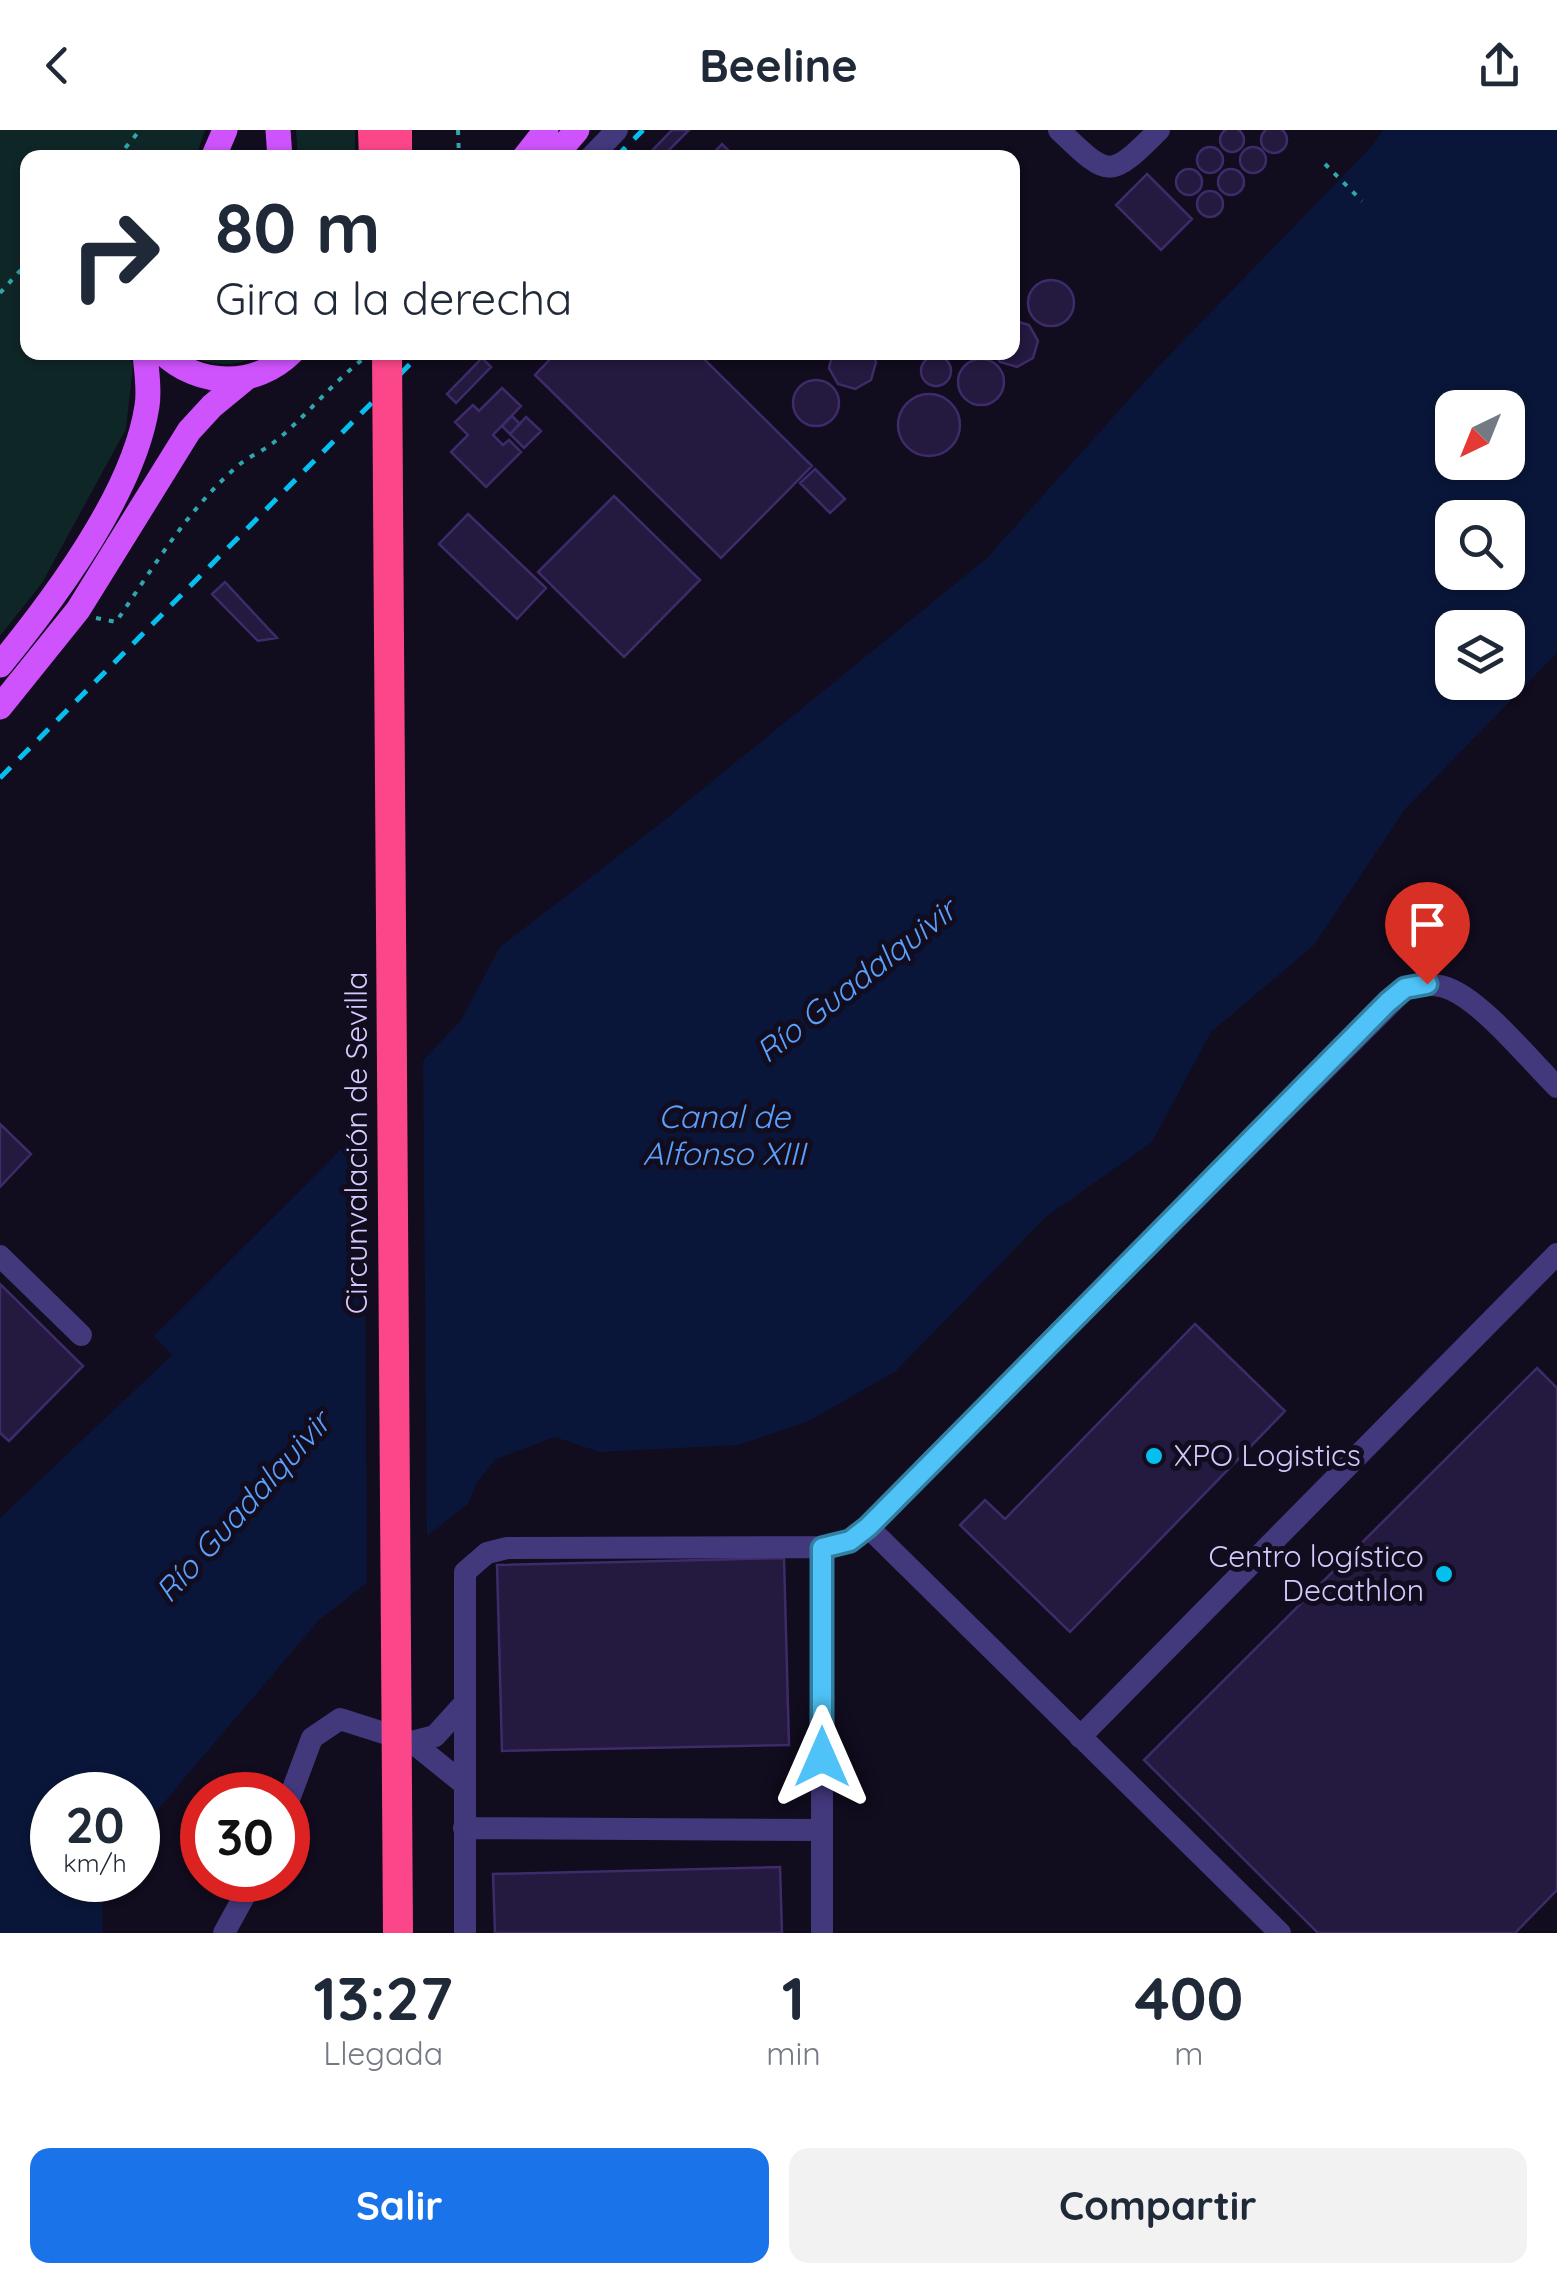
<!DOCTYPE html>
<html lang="es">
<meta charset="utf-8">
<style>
body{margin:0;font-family:Quicksand,sans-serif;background:#f2f2f3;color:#1f2937;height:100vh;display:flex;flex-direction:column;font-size:38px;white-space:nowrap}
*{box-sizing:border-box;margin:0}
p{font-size:32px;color:#747a83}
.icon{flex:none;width:55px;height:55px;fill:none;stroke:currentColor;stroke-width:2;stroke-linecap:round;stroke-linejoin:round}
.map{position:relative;height:1803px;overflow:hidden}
.drawer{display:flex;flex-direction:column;background:#fff;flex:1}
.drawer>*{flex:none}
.top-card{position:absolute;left:20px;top:20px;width:1000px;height:210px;border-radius:20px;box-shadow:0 2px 8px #0004;background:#fff;color:#1f2937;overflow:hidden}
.needle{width:65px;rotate:223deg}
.fabs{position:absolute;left:1435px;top:260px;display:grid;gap:20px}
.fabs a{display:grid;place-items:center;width:90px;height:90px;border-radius:20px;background:#fff;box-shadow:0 2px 8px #0004;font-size:50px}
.speed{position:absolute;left:30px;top:1642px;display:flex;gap:20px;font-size:50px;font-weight:700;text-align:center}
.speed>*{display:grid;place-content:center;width:130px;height:130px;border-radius:50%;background:#fff;box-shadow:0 2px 8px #0004;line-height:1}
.speed small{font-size:25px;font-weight:400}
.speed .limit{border:15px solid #d22;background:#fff;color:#111}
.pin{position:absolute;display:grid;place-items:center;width:85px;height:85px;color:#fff;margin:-102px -42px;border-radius:50% 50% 50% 0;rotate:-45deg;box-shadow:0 0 10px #0007}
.pin .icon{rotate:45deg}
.me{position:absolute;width:110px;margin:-55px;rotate:0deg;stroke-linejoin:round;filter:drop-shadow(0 0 8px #0008)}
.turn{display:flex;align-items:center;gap:35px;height:210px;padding:0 30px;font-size:45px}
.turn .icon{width:130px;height:130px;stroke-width:2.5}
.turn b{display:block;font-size:70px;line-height:85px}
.eta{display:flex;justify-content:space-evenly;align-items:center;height:170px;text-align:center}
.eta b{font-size:60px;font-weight:700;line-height:70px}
.button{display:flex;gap:20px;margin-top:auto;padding:20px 30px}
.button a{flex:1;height:115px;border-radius:20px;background:#1a73e8;color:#fff;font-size:40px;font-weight:700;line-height:115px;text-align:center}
.button a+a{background:#f2f2f3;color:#1f2937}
header{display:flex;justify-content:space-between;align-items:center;height:130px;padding:0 30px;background:#fff;font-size:45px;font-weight:700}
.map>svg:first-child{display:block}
.green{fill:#0f2627}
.water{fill:#0a1639;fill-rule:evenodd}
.pier{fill:#110c1e}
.building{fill:#24193e;stroke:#3e2b6a;stroke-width:2.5}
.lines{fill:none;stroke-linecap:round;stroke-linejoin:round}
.path{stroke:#2fa7ac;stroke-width:4;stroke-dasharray:5 8;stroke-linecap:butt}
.minor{stroke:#42387c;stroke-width:22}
.major{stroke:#cf53fc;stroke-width:25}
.highway{stroke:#fb478a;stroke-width:30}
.rail{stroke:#05bfef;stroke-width:5;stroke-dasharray:15 12;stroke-linecap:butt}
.highway-bridge{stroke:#fb478a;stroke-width:30}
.route-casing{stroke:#337fa1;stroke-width:25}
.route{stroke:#4fc3f7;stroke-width:18}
.poi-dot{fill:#05bfef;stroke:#110c1e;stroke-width:4}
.labels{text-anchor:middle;stroke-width:10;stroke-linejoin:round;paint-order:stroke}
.street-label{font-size:30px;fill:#d5cafe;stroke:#110c1e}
.poi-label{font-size:30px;fill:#d5cafe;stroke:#110c1e;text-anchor:start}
.water-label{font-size:32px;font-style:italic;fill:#5aa0fc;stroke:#110c1e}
</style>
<header><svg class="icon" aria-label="back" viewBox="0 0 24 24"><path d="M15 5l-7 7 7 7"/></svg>Beeline<svg class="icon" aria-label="share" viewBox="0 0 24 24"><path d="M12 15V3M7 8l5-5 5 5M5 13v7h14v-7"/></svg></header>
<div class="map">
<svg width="1557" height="1803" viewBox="0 0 1557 1803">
<rect width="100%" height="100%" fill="#110c1e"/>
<path class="green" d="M0,0h205l-9,27 -168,1v194l100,1 5,12 -7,64 -84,154 -42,53z
M296,0h59v27h-57z
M184,223h83c-28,14 -55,15 -83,0z"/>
<path class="water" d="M1383,0h174v523l-152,156 -91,136 -103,87 -59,110 -106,75 -150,154 -87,50 -70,24 -139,7 -45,-15 -59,22 -19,23 -9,22 -150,117 -180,212v-38h-86v85h50l1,53h-103v-415l172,-163 -18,-19 170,-169 137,-147 39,-73 156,-120 331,-269 170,-190 215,-222zM1452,278h56v54h-56zM1452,388h56v54h-56zM1452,498h56v54h-56z"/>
<path class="pier" d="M423,924l4,488 -60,47 -3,-472z"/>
<path class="building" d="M1261 10a13 13 0 1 1 26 0a13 13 0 1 1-26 0Z
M1220 10a12 12 0 1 1 24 0a12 12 0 1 1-24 0Z
M672,0h17l-28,28h-16z
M722,14l14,14h-27z
M1240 30a13 13 0 1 1 26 0a13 13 0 1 1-26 0Z
M1197 30a13 13 0 1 1 26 0a13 13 0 1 1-26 0Z
M1176 52a13 13 0 1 1 26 0a13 13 0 1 1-26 0Z
M1218 52a13 13 0 1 1 26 0a13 13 0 1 1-26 0Z
M1147,44l45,45 -31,31 -45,-45z
M1197 74a13 13 0 1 1 26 0a13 13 0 1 1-26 0Z
M1028 173a23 23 0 1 1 46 0a23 23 0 1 1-46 0Z
M1012,190l17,5 9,16 -5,17 -16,9 -17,-5 -7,-10h19z
M557,222h140l115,114 -91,92 -186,-183z
M833,222h39l4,10 -5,18 -16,9 -17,-5 -9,-16z
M921 241a15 15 0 1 1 30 0a15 15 0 1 1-30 0Z
M482,228l9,9 -35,36 -9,-9z
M958 252a23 23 0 1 1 46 0a23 23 0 1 1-46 0Z
M793 273a23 23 0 1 1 46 0a23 23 0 1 1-46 0Z
M502,258l19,18 -28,29 10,10 6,-5 12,12 -35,35 -35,-35 17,-17 -13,-13 18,-17 6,6z
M898 295a31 31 0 1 1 62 0a31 31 0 1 1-62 0Z
M512,286l8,8 -10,10 -8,-8z
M526,287l15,14 -17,17 -14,-14z
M815,339l30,30 -15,14 -30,-30z
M614,366l86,84 -76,77 -86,-85z
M468,384l78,74 -29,31 -78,-75z
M225,452l52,56 -19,3 -46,-47z
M0,994l31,30 -31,33z
M0,1154l83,82 -74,75 -9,-8z
M1195,1194l90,87 -215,221 -110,-107 25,-25 20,19z
M1537,1238l20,20v502l-42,43h-197l-174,-173z
M784,1428l5,187 -287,6 -5,-186z
M780,1737l2,66h-287l-2,-59z"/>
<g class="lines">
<path class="path" d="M458,0l1,28
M117,28l23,-28
M1325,34l37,37
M0,163l28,-31
M96,488l20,4c37,-54 73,-115 124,-158 10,-8 23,-13 33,-21 32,-25 58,-59 90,-84"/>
<path class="minor" d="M1059,0c50,48 50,50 100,0
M590,28l27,-28
M0,1126l81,79
M868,1397l412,406
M822,1417v386
M1080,1607l477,-483
M412,1612l23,-6 29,-32
M288,1672l24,-64 28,-19 72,23 52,42
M464,1698l358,2
M224,1803l29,-53
M465,1803v-361l22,-19 20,-5 315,-1 28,-6 18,-14 537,-538c16,-4 31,-7 47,1 33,15 78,70 105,97"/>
<path class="major" d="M278,0l2,28
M213,28l12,-28
M524,28l22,-28
M553,28l24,-28
M162,222c37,36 94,36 130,0
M0,535c55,-67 134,-173 147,-259 3,-17 -1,-36 -2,-54
M0,577l78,-97 111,-179 23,-25 34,-28"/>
<path class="highway" d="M373,0l1,28
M397,0v28"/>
<path class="rail" d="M615,28l28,-28
M0,648l422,-426"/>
<path class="highway-bridge" d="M387,222l11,1581"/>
</g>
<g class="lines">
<g class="route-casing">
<path id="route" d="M822,1627v-209l28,-7 18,-14 520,-525 17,-14 22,-4"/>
</g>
<use href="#route" class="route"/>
</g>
<g class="poi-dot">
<circle cx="1154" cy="1326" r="10"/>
<circle cx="1444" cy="1444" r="10"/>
</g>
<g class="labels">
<g class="street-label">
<text transform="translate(357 1013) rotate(-90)" y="10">Circunvalación de Sevilla</text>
</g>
<g class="poi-label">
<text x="1174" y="1336">XPO Logistics</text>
<text x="1424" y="1437" text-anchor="end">Centro logístico<tspan x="1424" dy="34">Decathlon</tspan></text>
</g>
<g class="water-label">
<text transform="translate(856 851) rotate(-38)" y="11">Río Guadalquivir</text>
<text x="724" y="998">Canal de<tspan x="724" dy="37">Alfonso XIII</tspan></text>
<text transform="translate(243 1377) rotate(-48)" y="11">Río Guadalquivir</text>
</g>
</g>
</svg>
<div class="fabs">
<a><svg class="needle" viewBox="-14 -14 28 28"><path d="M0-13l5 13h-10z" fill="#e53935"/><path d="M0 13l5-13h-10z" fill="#747a83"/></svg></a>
<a><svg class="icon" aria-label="search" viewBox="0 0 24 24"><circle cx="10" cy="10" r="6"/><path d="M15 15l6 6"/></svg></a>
<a><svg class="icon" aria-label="layers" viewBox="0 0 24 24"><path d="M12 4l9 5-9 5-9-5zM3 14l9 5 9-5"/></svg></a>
</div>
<div class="speed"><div>20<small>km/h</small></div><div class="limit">30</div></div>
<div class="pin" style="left:1427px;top:854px;background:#d93025"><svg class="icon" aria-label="arrive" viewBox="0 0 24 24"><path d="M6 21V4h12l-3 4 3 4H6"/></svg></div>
<svg class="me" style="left:822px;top:1627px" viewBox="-20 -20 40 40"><path d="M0-17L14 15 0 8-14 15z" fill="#4fc3f7" stroke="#fff" stroke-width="4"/></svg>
<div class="top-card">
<div class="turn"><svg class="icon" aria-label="right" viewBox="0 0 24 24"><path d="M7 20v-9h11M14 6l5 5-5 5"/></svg><div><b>80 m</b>Gira a la derecha</div></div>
</div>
</div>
<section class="drawer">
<div class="eta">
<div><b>13:27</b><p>Llegada</p></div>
<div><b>1</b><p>min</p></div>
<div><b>400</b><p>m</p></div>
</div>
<div class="button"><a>Salir</a><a>Compartir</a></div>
</section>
